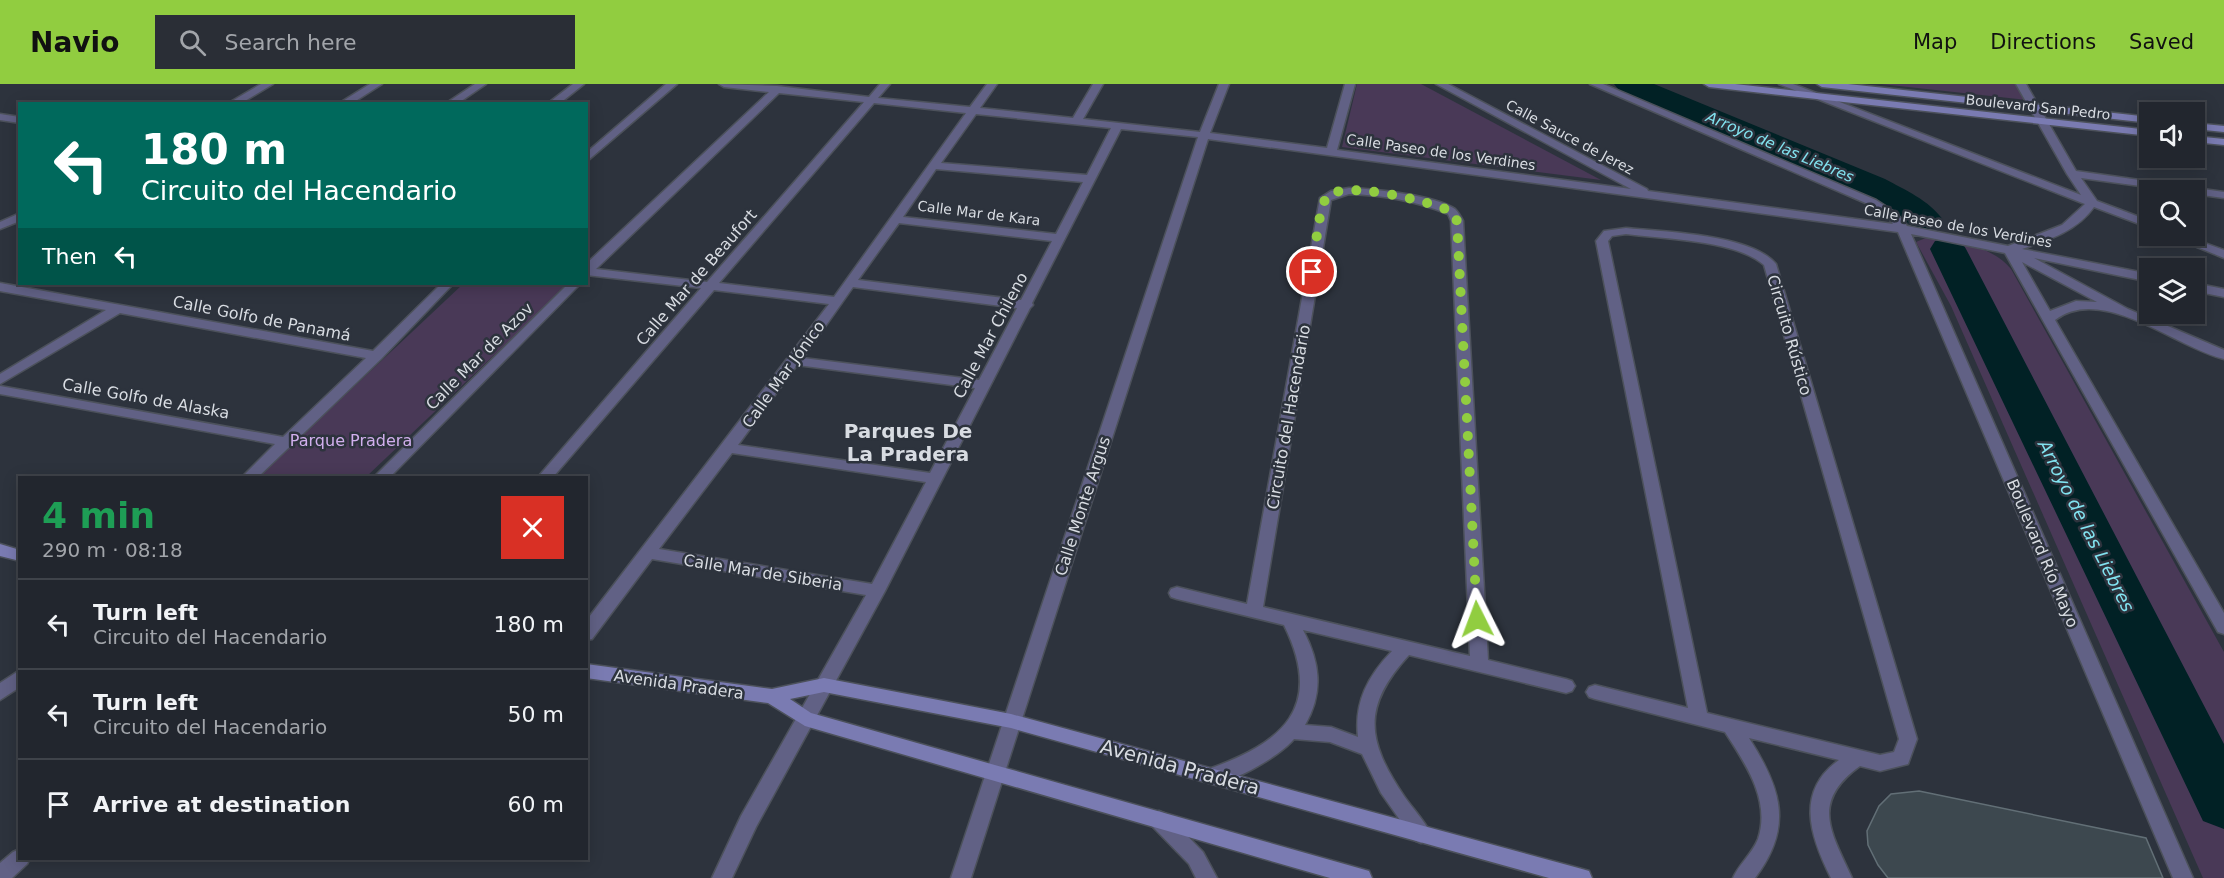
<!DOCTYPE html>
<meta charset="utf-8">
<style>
body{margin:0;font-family:"DejaVu Sans",sans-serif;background:#2a2e36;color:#f1f3f6;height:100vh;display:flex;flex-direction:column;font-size:22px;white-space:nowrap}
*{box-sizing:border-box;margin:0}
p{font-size:20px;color:#a2a5aa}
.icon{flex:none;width:33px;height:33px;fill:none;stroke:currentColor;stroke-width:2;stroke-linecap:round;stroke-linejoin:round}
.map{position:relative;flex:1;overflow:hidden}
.side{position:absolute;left:18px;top:392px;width:570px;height:384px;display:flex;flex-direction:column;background:#22262e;border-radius:0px;box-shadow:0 3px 15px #0003,0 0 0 2px #3f434a}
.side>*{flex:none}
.hud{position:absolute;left:18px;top:18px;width:570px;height:183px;border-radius:0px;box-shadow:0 3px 15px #0003,0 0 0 2px #3f434a;background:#00695c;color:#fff;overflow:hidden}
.fabs{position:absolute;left:2139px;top:18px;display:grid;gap:12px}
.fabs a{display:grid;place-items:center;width:66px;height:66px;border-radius:0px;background:#22262e;box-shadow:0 3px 15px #0003,0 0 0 2px #3f434a;font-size:30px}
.pin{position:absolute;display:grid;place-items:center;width:51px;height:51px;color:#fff;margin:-26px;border:3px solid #fff;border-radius:50%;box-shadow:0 2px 6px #0007}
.me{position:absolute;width:66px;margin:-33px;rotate:357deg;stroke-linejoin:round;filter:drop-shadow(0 0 4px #0008)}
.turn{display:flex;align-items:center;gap:21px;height:126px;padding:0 24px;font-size:27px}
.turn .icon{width:78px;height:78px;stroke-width:2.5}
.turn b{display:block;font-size:42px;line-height:51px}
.then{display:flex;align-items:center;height:57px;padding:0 24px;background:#0003;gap:12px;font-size:22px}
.round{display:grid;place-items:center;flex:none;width:63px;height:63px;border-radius:0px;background:#2a2e36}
.head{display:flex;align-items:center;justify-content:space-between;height:102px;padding:0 24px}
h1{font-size:36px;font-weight:800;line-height:45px;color:#1e9e55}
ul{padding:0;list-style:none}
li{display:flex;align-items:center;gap:18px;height:90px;padding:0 24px;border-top:2px solid #3f434a}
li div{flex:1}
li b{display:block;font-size:22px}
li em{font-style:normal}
header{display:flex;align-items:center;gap:36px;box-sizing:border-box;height:84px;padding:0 30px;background:#91cd40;color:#111}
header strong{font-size:28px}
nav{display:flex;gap:33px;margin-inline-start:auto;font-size:21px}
.search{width:420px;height:54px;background:#2a2e36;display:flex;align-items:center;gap:15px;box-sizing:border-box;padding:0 21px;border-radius:0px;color:#a2a5aa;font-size:22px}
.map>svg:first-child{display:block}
.green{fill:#493957}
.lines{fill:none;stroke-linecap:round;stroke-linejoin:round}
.river{fill:#012125;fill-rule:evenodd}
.building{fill:#3d484f;stroke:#626f76;stroke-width:1.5}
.street-casing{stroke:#4c515b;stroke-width:3}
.secondary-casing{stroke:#4c515b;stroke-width:3}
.street{fill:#616185;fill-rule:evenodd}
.secondary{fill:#7a7bb2;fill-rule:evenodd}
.route{stroke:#91cd40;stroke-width:10;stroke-dasharray:0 18}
.labels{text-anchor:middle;stroke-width:5;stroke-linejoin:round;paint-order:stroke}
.far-street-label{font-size:14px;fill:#d8dce2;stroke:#2d333d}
.far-water-label{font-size:15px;font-style:italic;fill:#82e3f0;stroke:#2d333d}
.street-label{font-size:16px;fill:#d8dce2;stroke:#2d333d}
.park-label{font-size:16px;fill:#d1afed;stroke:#2d333d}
.water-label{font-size:18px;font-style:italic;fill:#82e3f0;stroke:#2d333d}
.quarter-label{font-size:20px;font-weight:bold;fill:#d8dce2;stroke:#2d333d}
.near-street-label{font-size:20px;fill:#d8dce2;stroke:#2d333d}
</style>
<header>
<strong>Navio</strong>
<div class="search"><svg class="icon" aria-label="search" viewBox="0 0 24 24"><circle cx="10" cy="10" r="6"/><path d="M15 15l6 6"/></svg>Search here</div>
<nav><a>Map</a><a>Directions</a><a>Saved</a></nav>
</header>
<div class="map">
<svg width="2224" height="794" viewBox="0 0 2224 794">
<rect width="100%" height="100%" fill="#2d333d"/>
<path class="green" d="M1357,0h64l180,96 -259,-33z
M1881,0h138l8,16z
M1928,153c29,5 63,8 83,32l213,383v226h-21l-252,-572 -35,-64z
M463,200h106l-203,193h-108z"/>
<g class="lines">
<path class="river" d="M1614,0h40l231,95c20,11 44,21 58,41l-6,7 -12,4 -12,-4 -17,-14 -35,-20 -242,-103z
M1948,154l13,3 5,8 258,495v85l-21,-8 -273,-572 5,-8z"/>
</g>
<path class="building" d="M1919,707l227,47 17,40h-275l-10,-13 -10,-20 -1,-14 12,-25 12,-12z"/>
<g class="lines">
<g class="street-casing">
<path id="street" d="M261,0h12l-33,20h-13z
M370,0h12l-31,20h-13z
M475,0h11l-29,20h-12z
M573,0h11l-25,20h-12z
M666,0h11l-91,78v-9z
M719,0l58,2 92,11 11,-13h10l-12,14 92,9 17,-23h10l-17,24 93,10 20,-34h10l-20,35 117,13 19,-48h10l-19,49 117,15 18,-64h10l-18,66 294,39 -195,-105h12l199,105 1,2 245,33 -5,-7 -20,-13 -278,-120h13l273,116 20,13 11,13 101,20 54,-21 23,-21 -306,-120h14l288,111 -14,-21 -51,-90h10l50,87 148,21v6l-30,-4v-4h-24l-89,-12 16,23 53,20v7l-56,-21c-17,24 -45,33 -72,42l128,25v8l-116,-24 94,51 96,41v9c-49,-12 -122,-75 -169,-39l169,293v21l-6,-2 -213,-379 -94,-19 282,644h-20l-275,-646 -690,-93 -237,739h-20l247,-741 -77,-8 -89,174 1,2 -3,3 -145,283 -129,236 -24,51h-20l29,-62 125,-221 -214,-36 -60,80 -6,1v-19l243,-317 -115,-14 -161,187h-15l163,-189 -115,-13v-11l183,-172 -45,-5zM779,9l85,9 -157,180 -111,-13zM874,19l92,10 -132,184 -115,-14zM976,30l135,14 -24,47 -146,-12zM936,85l147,13 -27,52 -153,-17zM899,139l153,18 -31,59 -163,-20zM2022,178l75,40 -21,-1 -26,10zM853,203l164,21 -38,72 -176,-22zM797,281l178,23 -45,85 -192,-28zM732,369l194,29 -54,102 -213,-35z
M0,30l20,3v6l-20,-3z
M1349,104c25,1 86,7 106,21 3,3 6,8 8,12l25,439 78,19 6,2 3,5 -3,5 -6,2 -157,-38c-47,51 -43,85 -5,141 9,13 20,24 27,38l-3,6 -7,3 -7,-3 -33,-47 -19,-39 -32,-12 -36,-3c-13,16 -68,50 -88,43l-3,-6 3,-6c77,-27 119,-62 78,-145l-107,-26 -6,-2 -2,-4 2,-4 6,-2 70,17 73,-406 11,-7zM1349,110c34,1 67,7 99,20l3,7 19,435 -207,-49 68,-407zM1303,546l89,21c-24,25 -38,51 -34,86l-27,-10 -26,-2c19,-33 15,-63 -2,-95z
M20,129v8l-20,8v-7z
M1626,144c38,4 125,6 150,36l141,475 -9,25 -28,7 -20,-5c-50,36 -29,66 -8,112h-21c-20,-40 -37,-86 8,-118l-90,-22c32,50 45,89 6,140h-22c6,-14 19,-24 25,-39 13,-39 -13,-76 -33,-107l-130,-33 -6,-2 -3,-5 3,-5 6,-2 93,23 -92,-467 8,-10zM1626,150c38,5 110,6 138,31l135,474 -5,13 -14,3 -173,-42 -99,-472 4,-5z
M2170,152h15l39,14v8z
M0,199l373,68 68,-67h12l-72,75 -123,118h-16l33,-33 -275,-50v-8l283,51 83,-79 -246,-45 -120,71v-10l106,-64 -106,-19z
M2194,199l30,6v8l-30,-6z
M568,200h12l-190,193h-16z
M20,586v17l-20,13v-17z
M1159,727l7,3 37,38 14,26h-21l-7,-14 -37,-38 -3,-6 3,-6z
M20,765v9h10l-3,6 -15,14h-12v-15l13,-11z"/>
</g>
<g class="secondary-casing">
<path id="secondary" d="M1704,0h31l415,46v6l-441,-49z
M1817,0h31l302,33v6l-328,-36z
M2194,39l30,3v6l-30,-3z
M2194,52l30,3v6l-30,-3z
M0,460l20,6v11l-20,-5z
M586,580l186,25 52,-11 187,36 571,155 7,2 3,7h-43l-538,-150 -187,-36 -34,7 21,14 551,156 7,2 3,7h-42l-525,-152 -37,-23 -182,-25z"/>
</g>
<use href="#street" class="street"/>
<use href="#secondary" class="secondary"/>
</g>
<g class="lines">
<path class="route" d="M1312,188c3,-17 6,-61 14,-74 12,-20 108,4 126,14l5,9 20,398"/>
</g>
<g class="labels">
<g class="far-street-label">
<text transform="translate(2038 23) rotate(6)" y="5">Boulevard San Pedro</text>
<text transform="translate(1570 53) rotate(28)" y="5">Calle Sauce de Jerez</text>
<text transform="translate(1441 68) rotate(8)" y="5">Calle Paseo de los Verdines</text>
<text transform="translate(979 129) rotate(7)" y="5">Calle Mar de Kara</text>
<text transform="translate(1958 142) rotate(10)" y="5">Calle Paseo de los Verdines</text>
</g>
<g class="far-water-label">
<text transform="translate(1780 63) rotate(23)" y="5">Arroyo de las Liebres</text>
</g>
<g class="street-label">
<text transform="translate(696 193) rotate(-49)" y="6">Calle Mar de Beaufort</text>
<text transform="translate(262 234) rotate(11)" y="6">Calle Golfo de Panamá</text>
<text transform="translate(990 251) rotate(-62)" y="6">Calle Mar Chileno</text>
<text transform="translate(1790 251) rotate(74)" y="6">Circuito Rústico</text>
<text transform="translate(479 272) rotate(-45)" y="6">Calle Mar de Azov</text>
<text transform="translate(783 290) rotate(-54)" y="6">Calle Mar Jónico</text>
<text transform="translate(146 314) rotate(10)" y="6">Calle Golfo de Alaska</text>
<text transform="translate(1288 333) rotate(-80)" y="6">Circuito del Hacendario</text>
<text transform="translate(1082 422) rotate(-72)" y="6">Calle Monte Argus</text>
<text transform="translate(2043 469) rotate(67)" y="6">Boulevard Río Mayo</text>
<text transform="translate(763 488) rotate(9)" y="6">Calle Mar de Siberia</text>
<text transform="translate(679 600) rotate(8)" y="6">Avenida Pradera</text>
</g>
<g class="park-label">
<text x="351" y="362">Parque Pradera</text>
</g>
<g class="water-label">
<text transform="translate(2086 442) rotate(63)" y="6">Arroyo de las Liebres</text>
</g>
<g class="quarter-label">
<text x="908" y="354">Parques De<tspan x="908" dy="23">La Pradera</tspan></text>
</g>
<g class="near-street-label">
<text transform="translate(1180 683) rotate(15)" y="7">Avenida Pradera</text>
</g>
</g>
</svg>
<div class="fabs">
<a><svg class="icon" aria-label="sound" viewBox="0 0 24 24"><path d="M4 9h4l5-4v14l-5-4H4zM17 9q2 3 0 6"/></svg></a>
<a><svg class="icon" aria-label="search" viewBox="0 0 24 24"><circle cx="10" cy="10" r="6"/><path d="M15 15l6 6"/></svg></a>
<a><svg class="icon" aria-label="layers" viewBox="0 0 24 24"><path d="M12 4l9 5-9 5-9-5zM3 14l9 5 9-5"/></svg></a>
</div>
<div class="pin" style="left:1312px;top:188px;background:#d93025"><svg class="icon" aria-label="arrive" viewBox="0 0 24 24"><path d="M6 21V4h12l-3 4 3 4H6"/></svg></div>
<svg class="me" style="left:1477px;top:535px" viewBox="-20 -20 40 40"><path d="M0-17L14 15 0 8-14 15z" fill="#91cd40" stroke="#fff" stroke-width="4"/></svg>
<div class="hud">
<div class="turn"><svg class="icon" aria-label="left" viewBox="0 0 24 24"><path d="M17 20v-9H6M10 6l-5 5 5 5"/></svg><div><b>180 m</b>Circuito del Hacendario</div></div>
<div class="then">Then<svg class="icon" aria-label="left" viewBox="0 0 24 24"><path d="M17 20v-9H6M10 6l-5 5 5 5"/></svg></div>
</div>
<section class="side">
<div class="head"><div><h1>4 min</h1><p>290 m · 08:18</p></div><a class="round" style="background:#d93025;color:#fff"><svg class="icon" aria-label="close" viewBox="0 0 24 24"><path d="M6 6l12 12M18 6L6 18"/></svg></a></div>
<ul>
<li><svg class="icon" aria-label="left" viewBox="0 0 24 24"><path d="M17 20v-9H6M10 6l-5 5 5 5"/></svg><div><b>Turn left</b><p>Circuito del Hacendario</p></div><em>180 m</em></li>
<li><svg class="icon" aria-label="left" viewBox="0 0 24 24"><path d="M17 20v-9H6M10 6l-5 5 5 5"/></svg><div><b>Turn left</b><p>Circuito del Hacendario</p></div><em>50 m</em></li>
<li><svg class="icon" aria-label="arrive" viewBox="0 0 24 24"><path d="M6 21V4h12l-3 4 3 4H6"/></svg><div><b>Arrive at destination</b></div><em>60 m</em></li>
</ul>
</section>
</div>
